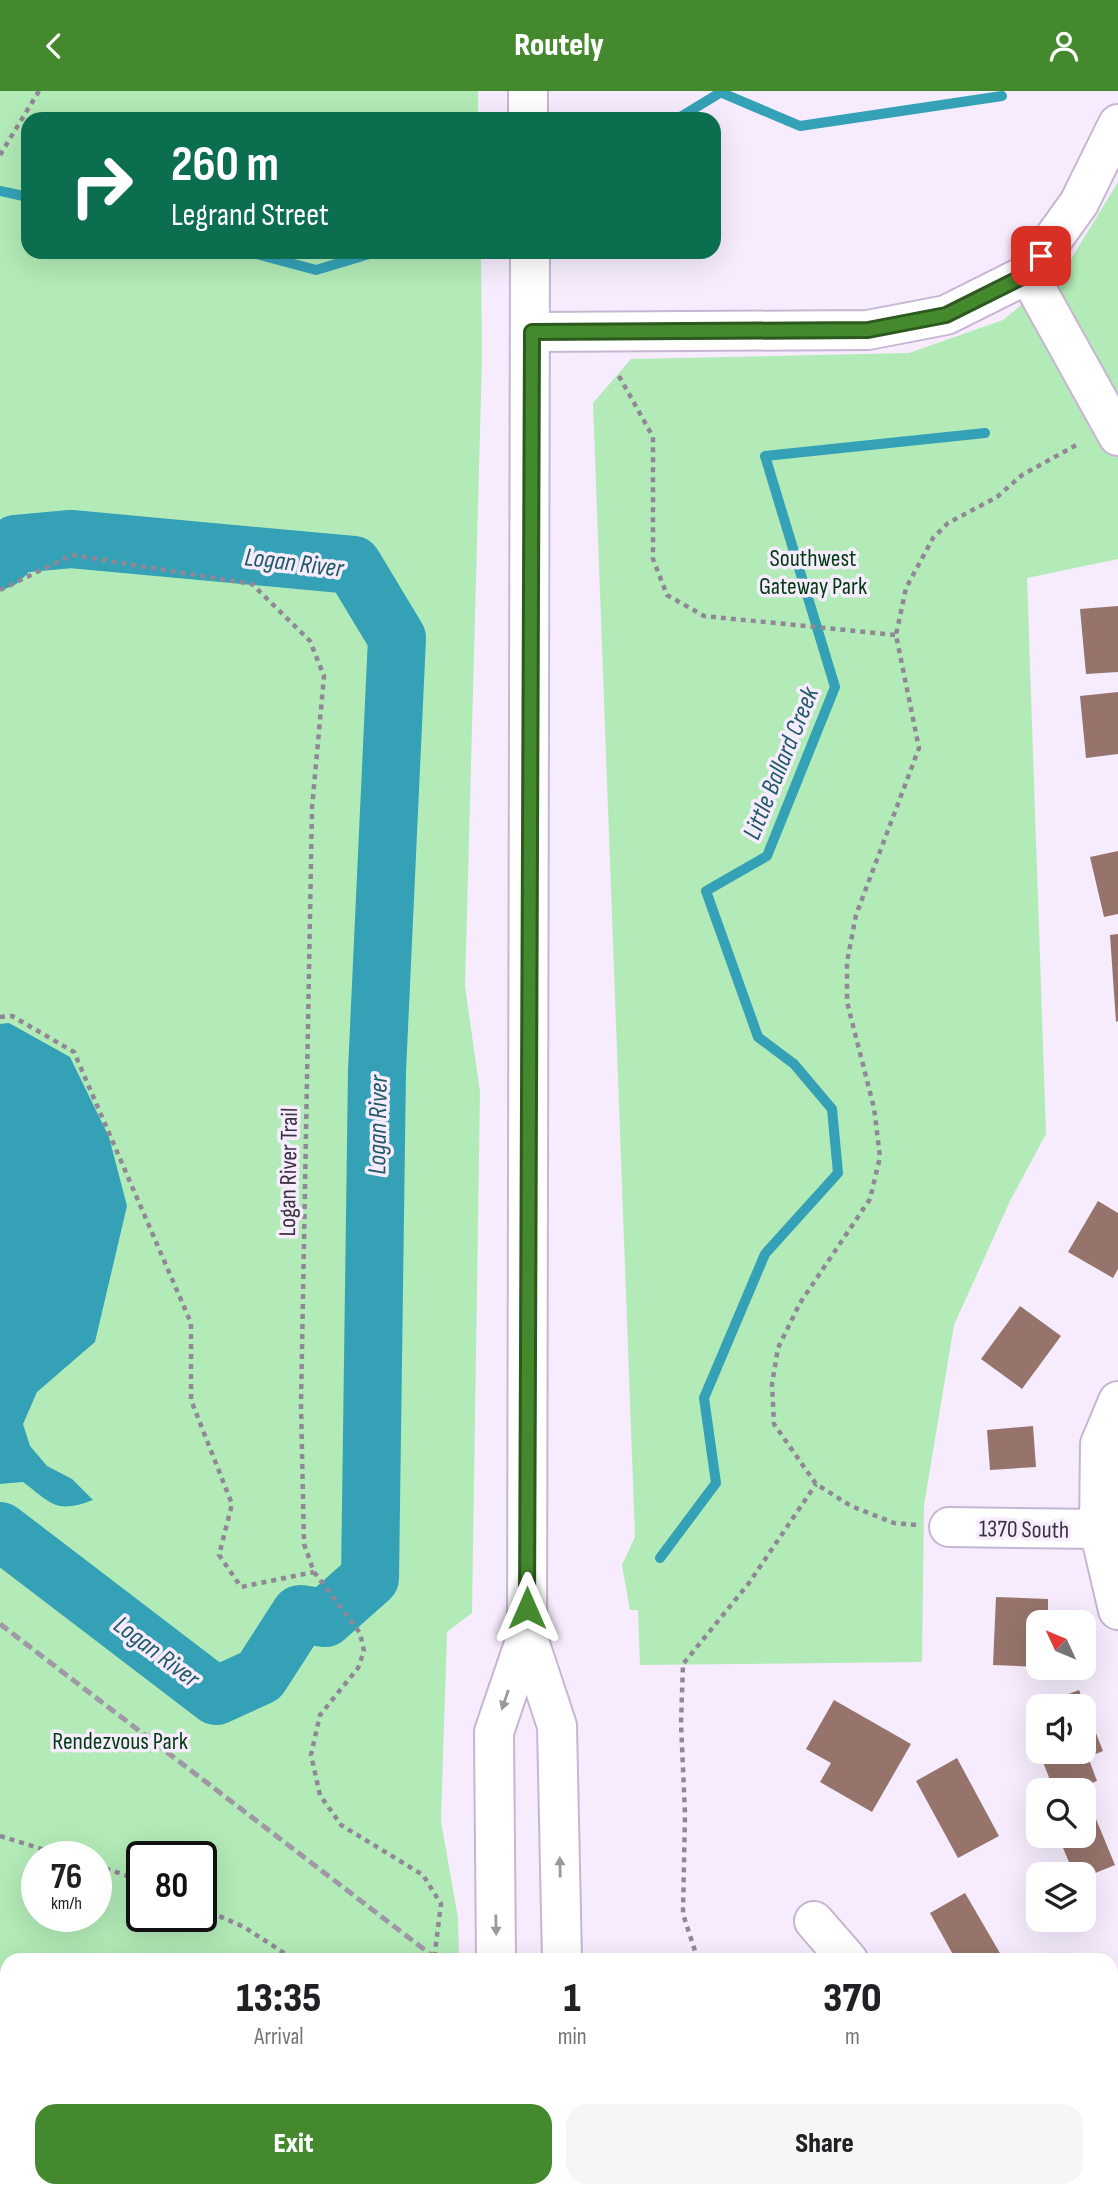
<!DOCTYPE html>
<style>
body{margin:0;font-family:"Sofia Sans Condensed",sans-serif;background:#f6f6f6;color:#202124;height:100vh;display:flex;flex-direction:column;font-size:26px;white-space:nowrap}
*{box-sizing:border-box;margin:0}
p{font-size:23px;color:#757577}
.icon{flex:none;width:38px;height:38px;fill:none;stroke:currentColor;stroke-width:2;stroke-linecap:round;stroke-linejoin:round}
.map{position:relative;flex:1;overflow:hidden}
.sheet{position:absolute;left:0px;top:1862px;width:1118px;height:245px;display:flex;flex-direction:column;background:#fff;border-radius:21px 21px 0 0;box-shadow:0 7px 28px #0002}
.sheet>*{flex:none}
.top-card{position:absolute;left:21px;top:21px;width:700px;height:147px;border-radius:21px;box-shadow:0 7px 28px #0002;background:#0b6e4f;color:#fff;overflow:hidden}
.needle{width:46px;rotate:314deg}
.controls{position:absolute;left:1026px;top:1519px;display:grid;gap:14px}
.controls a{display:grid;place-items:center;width:70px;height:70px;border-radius:14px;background:#fff;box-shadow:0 7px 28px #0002;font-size:35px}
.speed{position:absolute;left:21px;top:1750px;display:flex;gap:14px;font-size:35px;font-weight:700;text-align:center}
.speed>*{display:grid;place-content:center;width:91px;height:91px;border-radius:50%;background:#fff;box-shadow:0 7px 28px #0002;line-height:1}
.speed small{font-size:18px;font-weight:400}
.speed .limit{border:4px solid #111;border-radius:10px;background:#fff;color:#111}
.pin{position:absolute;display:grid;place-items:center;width:60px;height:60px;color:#fff;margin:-30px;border-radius:14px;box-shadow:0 4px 10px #0006}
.me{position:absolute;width:77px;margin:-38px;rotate:0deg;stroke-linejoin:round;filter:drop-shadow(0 0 5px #0008)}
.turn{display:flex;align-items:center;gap:24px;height:147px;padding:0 35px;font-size:32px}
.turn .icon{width:91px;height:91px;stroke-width:2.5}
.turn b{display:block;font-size:49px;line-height:60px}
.eta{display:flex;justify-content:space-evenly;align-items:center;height:119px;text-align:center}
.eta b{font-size:42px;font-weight:800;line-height:49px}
.action{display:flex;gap:14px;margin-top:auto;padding:14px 35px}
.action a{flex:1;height:80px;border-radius:21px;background:#44892d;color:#fff;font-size:28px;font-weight:800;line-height:80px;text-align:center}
.action a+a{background:#f6f6f6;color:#202124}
header{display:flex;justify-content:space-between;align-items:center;height:91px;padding:0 35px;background:#44892d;color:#fff;font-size:32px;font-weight:800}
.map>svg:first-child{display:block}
.green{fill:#b2ebb7;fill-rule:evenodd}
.water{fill:#34a1b7}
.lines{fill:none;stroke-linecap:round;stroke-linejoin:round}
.stream{stroke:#34a1b7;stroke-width:10}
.river{stroke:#34a1b7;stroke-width:58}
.building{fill:#96746c}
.street-casing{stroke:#c7b6d3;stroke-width:42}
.highway-casing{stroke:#c7b6d3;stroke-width:42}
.path{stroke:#908896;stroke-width:4.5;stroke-dasharray:5 5;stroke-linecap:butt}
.street{stroke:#fff;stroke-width:38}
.highway{stroke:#fff;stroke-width:38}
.rail{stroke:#a097a7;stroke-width:5;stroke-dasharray:10 5;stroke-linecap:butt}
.oneway{fill:#9c989e}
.route-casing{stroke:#2c591d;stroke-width:18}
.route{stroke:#44892d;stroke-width:12}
.labels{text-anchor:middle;stroke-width:7;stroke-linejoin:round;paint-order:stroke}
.park-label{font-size:24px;fill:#003b0e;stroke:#f6ecfe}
.street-label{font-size:24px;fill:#39323e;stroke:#f6ecfe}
.water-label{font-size:26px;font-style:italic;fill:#1f5a66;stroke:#f6ecfe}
</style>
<header><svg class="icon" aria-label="back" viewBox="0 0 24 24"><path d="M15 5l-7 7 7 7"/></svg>Routely<svg class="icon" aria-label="person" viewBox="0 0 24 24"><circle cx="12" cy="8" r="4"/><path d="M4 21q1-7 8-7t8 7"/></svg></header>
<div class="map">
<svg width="1118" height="2107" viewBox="0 0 1118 2107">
<rect width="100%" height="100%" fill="#f6ecfe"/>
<path class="green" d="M0,0h478v28h-450v133h453l1,106 -17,628 15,106 -8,521 -25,19 -6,189 17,97 1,42h-452v231h452v7h-459zM37,1766h59v59h-59zM142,1766h59v59h-59z
M1118,91v377l-91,19 19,556 -36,67 -56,124 -30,180 -2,157 -282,3 -2,-55h-8l-8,-45 13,-28 -42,-1134 38,-44 278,-6 94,-33 62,-51z"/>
<path class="water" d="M9,932l61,34 39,80 18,69 -32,136 -58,50 -14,32 7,22 17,20 25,13 21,21c-37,14 -41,4 -70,-18l-23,2v-460z"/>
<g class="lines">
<path class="stream" d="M722,2l78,33 202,-30
M677,28l46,-28
M0,100l28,6
M249,161l67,18 60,-18
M660,1467l56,-75 -12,-85 61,-144 73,-81 -6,-64 -38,-45 -36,-27 -52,-146 61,-35 68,-169 -70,-231 220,-23"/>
<path class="river" d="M0,469l16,-16 55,-5 282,26 44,73 -20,433 -7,507 -45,40 -25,-4 -40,62 -44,20 -216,-165"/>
</g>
<path class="building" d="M1118,515v66l-32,2 -6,-65z
M1118,601v62l-32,4 -6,-62z
M1118,760v63l-14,3 -14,-60z
M1118,843v87l-2,1 -6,-87z
M1098,1110l20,12v56l-5,9 -45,-26z
M1020,1215l41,30 -39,53 -41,-30z
M1033,1335l3,41 -46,3 -3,-40z
M996,1506l52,2v23h-10v45l-45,-2z
M1079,1599l24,61 -15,6 9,24 -23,9h-20l-15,-38h44v-46h-45z
M834,1609l77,44 -39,68 -52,-30 11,-19 -25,-14z
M957,1667l42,78 -41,22 -42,-77z
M1091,1716l24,58 -32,13v-4h-9l-16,-38h25v-25z
M965,1802l39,67h-48l-26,-47z"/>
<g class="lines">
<g class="street-casing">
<path id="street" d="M1028,183l90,162
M532,241l336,-2 78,-15 82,-41 51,-71 39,-79
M1118,1310l-18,43 -1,85 19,81
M949,1436l150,2
M814,1830l34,39
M1111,2021l7,-3"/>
</g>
<g class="highway-casing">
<path id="highway" d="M528,0v28
M530,161l-3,1383 30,91 5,234
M496,1869l-2,-228 33,-97
M565,2100v7
M496,2107v-7"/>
</g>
<path class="path" d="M0,64l39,-64
M619,285l34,61v122l14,36 37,21 192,19
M0,499l72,-35 180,29 58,57 14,35 -12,132 -11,596 3,140 10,28 46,61 4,18 -6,17 -38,47 -9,40 9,40 21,30 82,50 18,29 -7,56
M0,926l12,-1 62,36 117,271v77l41,104 -13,51 22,32 73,-15
M916,1434l-22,-2 -43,-17 -35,-22 -42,-60 -2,-40 6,-36 22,-45 70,-104 10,-42 -6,-49 -27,-106v-40l9,-47 63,-167 -23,-113 10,-47 27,-50 15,-15 49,-26 25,-22 58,-32
M0,1745l68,21
M96,1774l46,16
M201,1817l43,19 51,33
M698,1869l-15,-46 2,-100 -4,-91 2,-59 66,-81 67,-99
M0,1980l7,16
M52,2100l3,7
M380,2100v7
M957,2100l11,7"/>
<use href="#street" class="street"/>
<use href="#highway" class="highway"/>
<path class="rail" d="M0,1533l438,336
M737,2100l10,7"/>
</g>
<defs><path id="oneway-solid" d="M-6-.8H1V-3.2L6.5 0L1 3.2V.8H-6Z" transform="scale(1.75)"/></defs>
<g class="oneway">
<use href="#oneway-solid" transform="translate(505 1609) rotate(109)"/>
<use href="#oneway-solid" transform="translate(560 1776) rotate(-91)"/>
<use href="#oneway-solid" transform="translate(496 1834) rotate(89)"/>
</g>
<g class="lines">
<g class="route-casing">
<path id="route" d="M527,1517l5,-1276 336,-2 78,-15 82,-41 13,-18"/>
</g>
<use href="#route" class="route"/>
</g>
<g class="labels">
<g class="park-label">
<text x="813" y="475">Southwest<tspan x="813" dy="28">Gateway Park</tspan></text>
<text x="120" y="1658">Rendezvous Park</text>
</g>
<g class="street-label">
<text transform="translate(288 1081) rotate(-89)" y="8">Logan River Trail</text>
<text transform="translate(1024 1438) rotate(1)" y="8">1370 South</text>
</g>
<g class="water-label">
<text transform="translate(294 471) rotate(7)" y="9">Logan River</text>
<text transform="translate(780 672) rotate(-68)" y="9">Little Ballard Creek</text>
<text transform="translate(377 1034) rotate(-89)" y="9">Logan River</text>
<text transform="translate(157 1560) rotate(37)" y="9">Logan River</text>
</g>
</g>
</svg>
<div class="controls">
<a><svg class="needle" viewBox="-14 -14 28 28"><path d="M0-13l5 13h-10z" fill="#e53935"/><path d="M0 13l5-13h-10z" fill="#757577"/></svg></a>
<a><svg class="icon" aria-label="sound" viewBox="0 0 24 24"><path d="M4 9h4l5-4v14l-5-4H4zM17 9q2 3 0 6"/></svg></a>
<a><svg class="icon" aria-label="search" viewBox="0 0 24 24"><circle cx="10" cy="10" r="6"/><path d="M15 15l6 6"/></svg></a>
<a><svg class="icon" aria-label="layers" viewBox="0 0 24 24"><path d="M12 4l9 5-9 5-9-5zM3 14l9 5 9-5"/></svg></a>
</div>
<div class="speed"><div>76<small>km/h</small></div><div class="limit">80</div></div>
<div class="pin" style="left:1041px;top:165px;background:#d93025"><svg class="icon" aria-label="arrive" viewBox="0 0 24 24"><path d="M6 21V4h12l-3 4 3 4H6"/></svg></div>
<svg class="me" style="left:527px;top:1517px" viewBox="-20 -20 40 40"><path d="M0-17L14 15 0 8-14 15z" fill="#44892d" stroke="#fff" stroke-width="4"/></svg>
<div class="top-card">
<div class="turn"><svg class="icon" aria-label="right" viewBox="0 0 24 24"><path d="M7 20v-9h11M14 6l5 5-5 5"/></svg><div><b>260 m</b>Legrand Street</div></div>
</div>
<section class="sheet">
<div class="eta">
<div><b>13:35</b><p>Arrival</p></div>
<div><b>1</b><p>min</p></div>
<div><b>370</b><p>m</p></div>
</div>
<div class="action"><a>Exit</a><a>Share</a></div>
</section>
</div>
